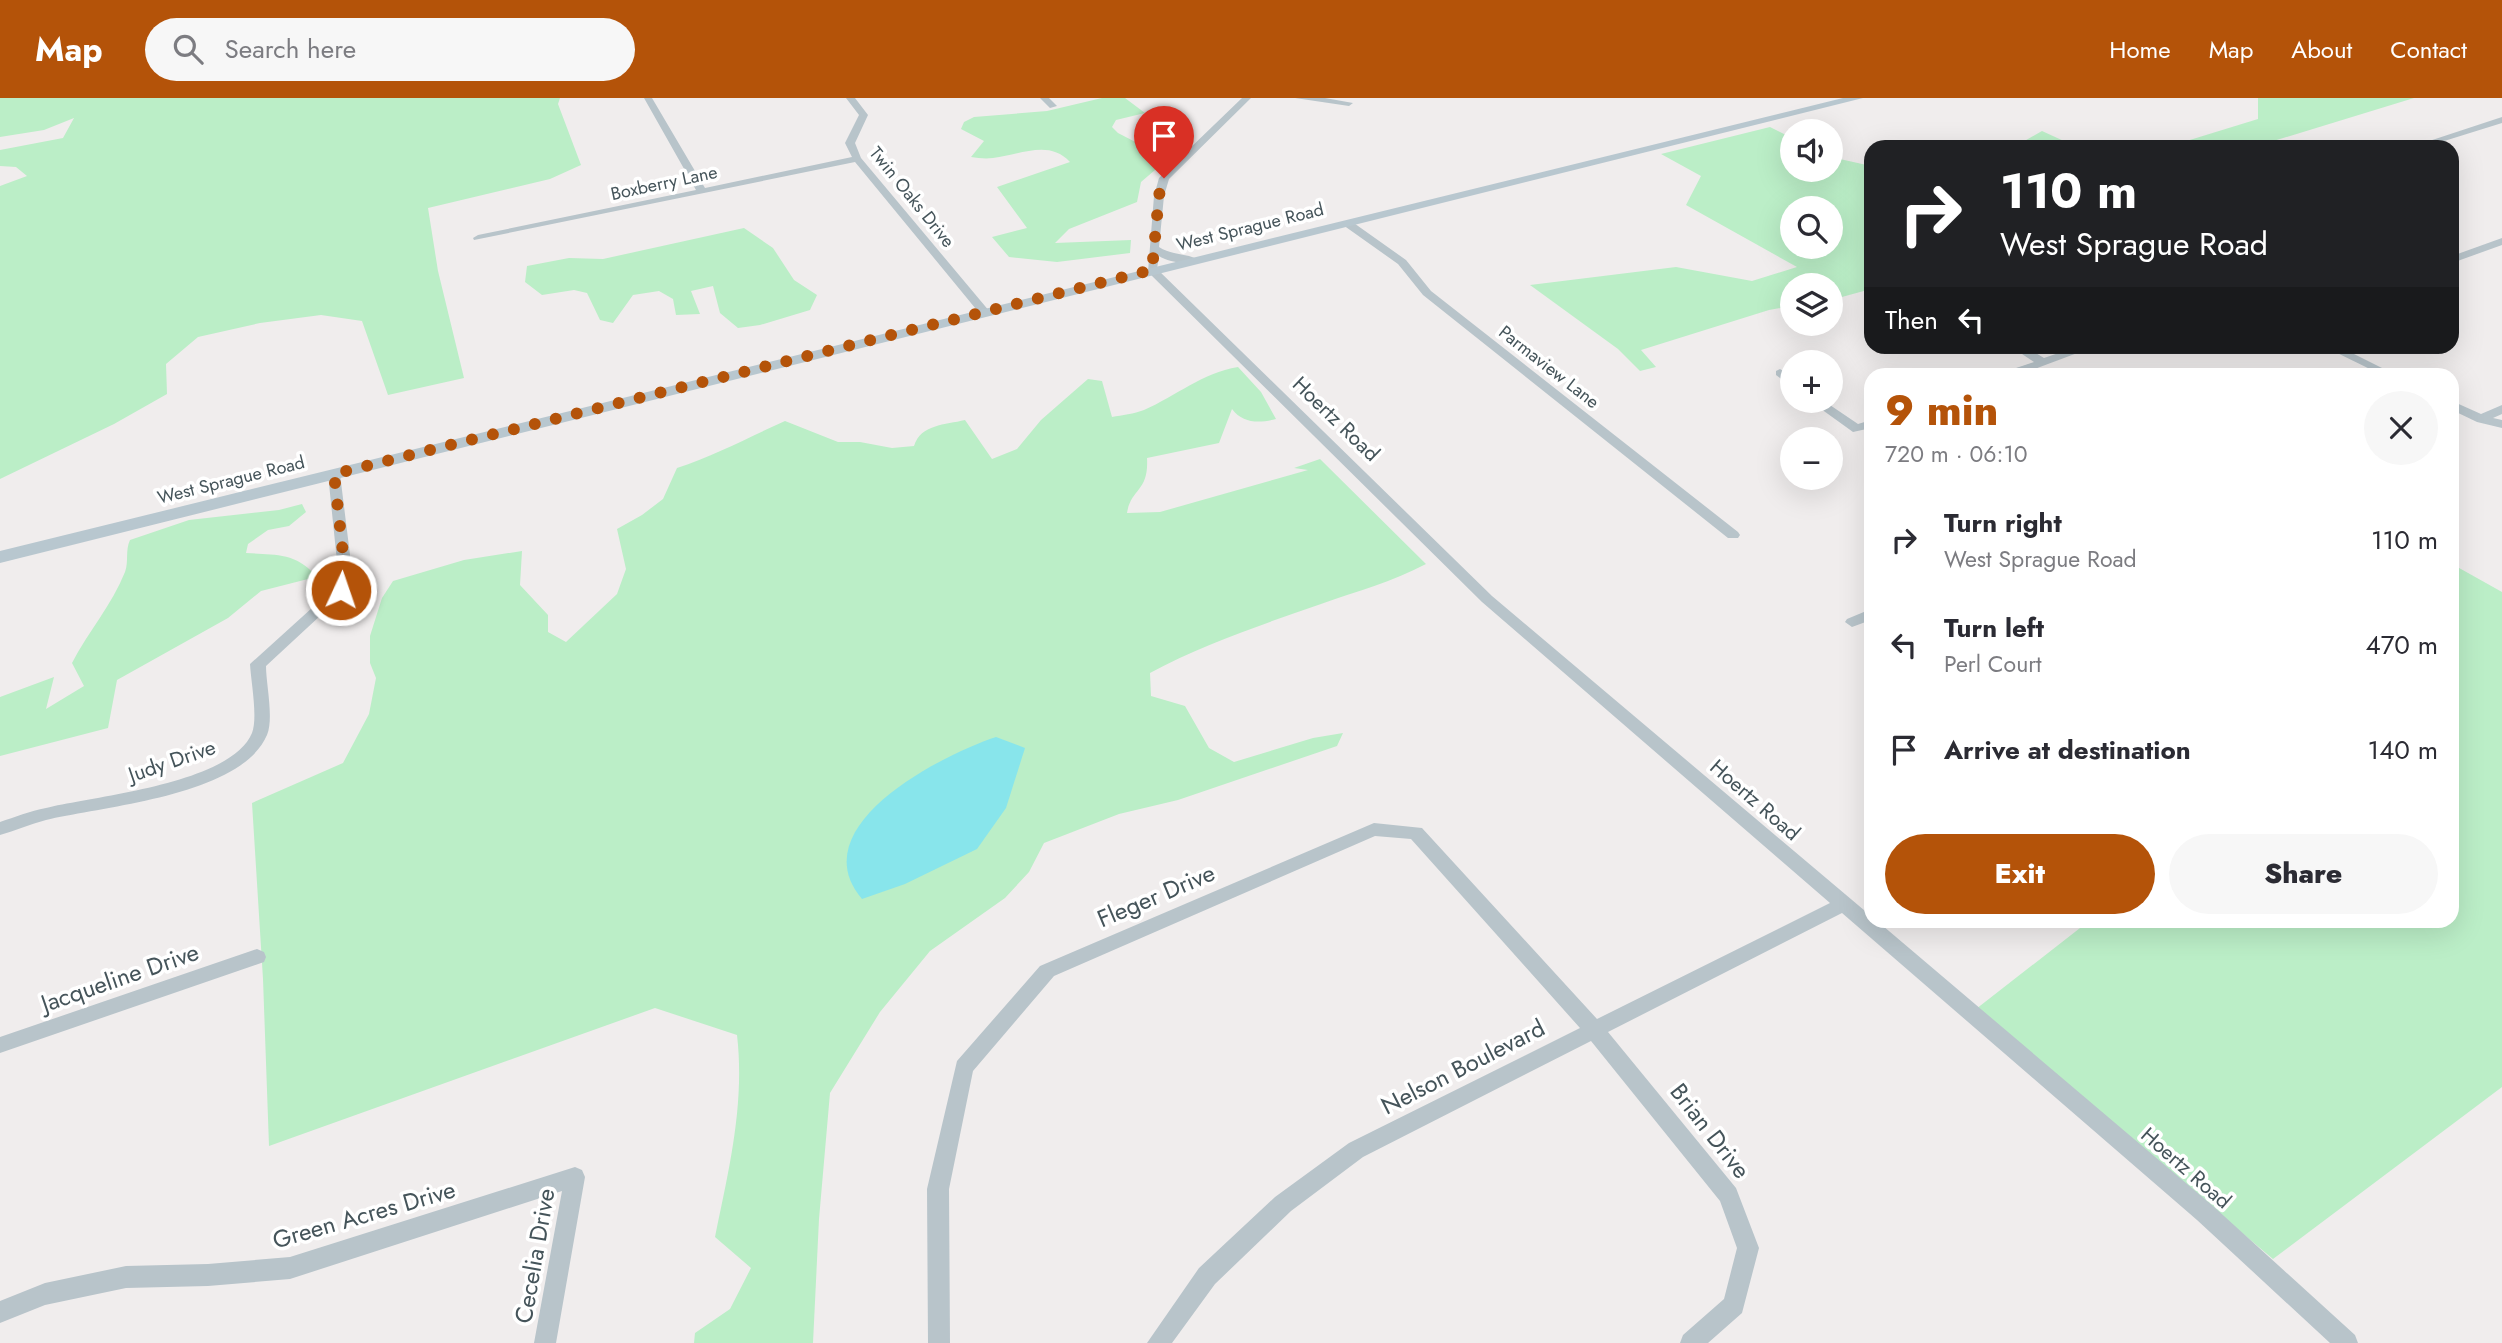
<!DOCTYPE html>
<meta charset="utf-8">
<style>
body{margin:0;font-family:Jost,sans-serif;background:#f7f7f7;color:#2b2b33;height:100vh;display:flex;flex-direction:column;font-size:26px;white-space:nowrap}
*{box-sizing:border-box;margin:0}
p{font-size:23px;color:#7c7c81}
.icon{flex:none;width:38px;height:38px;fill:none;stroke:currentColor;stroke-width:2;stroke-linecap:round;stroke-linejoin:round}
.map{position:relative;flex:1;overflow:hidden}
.sheet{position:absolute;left:1864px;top:270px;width:595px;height:560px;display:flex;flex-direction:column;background:#fff;border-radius:21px;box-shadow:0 7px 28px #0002}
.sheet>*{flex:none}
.hud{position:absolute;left:1864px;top:42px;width:595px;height:214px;border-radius:21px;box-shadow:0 7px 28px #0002;background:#202124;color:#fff;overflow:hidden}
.tools{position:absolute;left:1780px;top:21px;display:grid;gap:14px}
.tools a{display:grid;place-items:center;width:63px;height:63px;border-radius:50%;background:#fff;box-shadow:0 7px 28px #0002;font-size:35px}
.pin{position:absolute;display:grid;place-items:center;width:60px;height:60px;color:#fff;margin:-72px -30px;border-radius:50% 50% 50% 0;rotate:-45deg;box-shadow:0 0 7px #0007}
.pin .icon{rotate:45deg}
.me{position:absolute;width:77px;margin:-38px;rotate:3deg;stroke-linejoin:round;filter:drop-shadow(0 0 5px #0008)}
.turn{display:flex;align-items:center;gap:24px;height:147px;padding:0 21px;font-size:32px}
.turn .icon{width:91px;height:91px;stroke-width:2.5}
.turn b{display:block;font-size:49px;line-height:60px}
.then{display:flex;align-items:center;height:66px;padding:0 21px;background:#0003;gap:14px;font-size:26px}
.round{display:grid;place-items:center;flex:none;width:74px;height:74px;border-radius:37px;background:#f7f7f7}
.summary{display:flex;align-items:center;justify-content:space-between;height:119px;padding:0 21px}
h1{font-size:42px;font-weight:800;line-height:52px;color:#b45309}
.primary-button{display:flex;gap:14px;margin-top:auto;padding:14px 21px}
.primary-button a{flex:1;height:80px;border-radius:42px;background:#b45309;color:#fff;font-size:28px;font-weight:800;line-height:80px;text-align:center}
.primary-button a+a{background:#f7f7f7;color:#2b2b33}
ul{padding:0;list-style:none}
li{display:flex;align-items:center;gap:21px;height:105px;padding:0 21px}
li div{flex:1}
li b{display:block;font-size:26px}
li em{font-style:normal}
header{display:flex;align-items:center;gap:42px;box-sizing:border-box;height:98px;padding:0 35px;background:#b45309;color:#fff}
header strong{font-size:33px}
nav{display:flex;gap:38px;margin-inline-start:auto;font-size:24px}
.search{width:490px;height:63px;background:#f7f7f7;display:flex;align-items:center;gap:18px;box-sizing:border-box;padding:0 24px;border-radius:38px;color:#7c7c81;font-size:26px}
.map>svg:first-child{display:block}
.green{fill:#bbeec7;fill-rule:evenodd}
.water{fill:#88e5eb}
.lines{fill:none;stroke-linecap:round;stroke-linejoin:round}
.street{fill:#b8c4ca;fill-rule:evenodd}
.secondary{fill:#b8c7cf;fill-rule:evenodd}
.route{stroke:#b45309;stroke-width:12;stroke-dasharray:0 21.6}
.labels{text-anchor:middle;stroke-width:7;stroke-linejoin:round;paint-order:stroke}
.far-street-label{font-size:18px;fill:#45545a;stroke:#fff}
.street-label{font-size:21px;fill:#45545a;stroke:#fff}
.near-street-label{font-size:24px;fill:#45545a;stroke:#fff}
</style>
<header>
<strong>Map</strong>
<div class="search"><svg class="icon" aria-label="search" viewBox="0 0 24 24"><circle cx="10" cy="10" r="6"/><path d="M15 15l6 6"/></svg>Search here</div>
<nav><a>Home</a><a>Map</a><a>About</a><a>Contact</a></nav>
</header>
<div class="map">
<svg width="2502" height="1245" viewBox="0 0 2502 1245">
<rect width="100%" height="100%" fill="#f0eded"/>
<path class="green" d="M0,0h560l-2,6 23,61 -31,14 -122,29 10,63 26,107 -76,17 -26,-74 -41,-6 -61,8 -62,14 -32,27 1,30 -53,30 -114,55v-293l27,-10 -11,-9 -16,-1v-16l63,-12 11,-20 -30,12 -44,7z
M1102,0h23l20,15 -29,7 -4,7 6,6 29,15 5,10 10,6 -21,18 -4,20 -68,27 -14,14 76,-3 -1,13 -73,9 -48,-5 -17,-20 35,-9 -30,-41 73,-25c-21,-23 -50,-7 -77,-4 -8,1 -15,0 -22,-1l13,-16 -23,-12 3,-7 10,-5 73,-6z
M2258,0h156l-160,49h-87l91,-28z
M1770,29l22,11v32h38l1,-13 40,9v123l-40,11 -1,-15h-38v21l-23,4 -128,40 15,17 -16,4 -22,-22 -88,-64 146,-18 76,14 45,-14 -111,-62 15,-29 -40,-22zM1792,110h38v39h-38z
M2042,33l35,16h-63z
M744,130l29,20 21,32 23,15 -7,15 -50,15 -22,3 -18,-15 -7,-27 -22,5 9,23 -24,1 -3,-16 -14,-8 -26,4 -20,28 -13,-3 -13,-27 -13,-3 -32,5 -17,-13 2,-16 42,-8 34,1z
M1238,269l23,25 15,27c-16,4 -33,5 -44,-10l-13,34 -72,15c2,34 -16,30 -20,55l33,-1 148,-42 -14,-2 26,-9 106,105c-34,18 -69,27 -105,40 -57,20 -118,40 -171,69l1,23 34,10 24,42 25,14 79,-24 30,-5 -6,13 -159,54 -59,14 -75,29 -15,29 -24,26 -75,53 -50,61 -50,81 -11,126 -6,124h-119l1,-10 35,-24 21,-41 -36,-31c14,-68 30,-133 22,-202l-82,-27 -386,138 -6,-167 -11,-176 91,-40 26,-49 7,-36 -6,-15v-27l12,-38 11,-17 71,-21 58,-9 -2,34 28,30v17l18,10 51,-48 9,-25 -9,-40 25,-14 21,-16 14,-31c37,-12 72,-31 108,-47l53,21h22l32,6 22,-2c7,-22 31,-21 51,-26l27,39 25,-10 24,-29 47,-41 14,2 10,36c10,-2 22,-3 32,-7 32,-14 58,-37 94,-43z
M302,406l4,8 -17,14 -21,4 -20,14 -2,9c26,2 49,-1 68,21l-6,5 -47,12 -33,27 -111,62 -9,48 -108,28v-59l54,-20 -8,32 38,-23 -12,-23c16,-31 40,-58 53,-91 4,-11 0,-21 5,-32l59,-20 90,-10z
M2452,466l50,28v495l-229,172 -297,-250 113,-88 363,-1z"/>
<path class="water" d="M996,639l29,11 -19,60 -29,41 -72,35 -43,15c-62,-73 80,-144 134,-162z"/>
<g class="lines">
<path class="street" d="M644,0h8l53,90 147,-31 -7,-14 14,-28 -13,-17h9l13,17 -13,28 6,15 129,154 -10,2 -125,-152 -381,78 -1,-2 5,-3 218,-45z
M1040,0h9l8,8 -7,2z
M1242,0h9l-82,81 -5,17 -5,51c14,9 28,6 40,13 -9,6 -31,2 -40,-4l-2,13 335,327 379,320v4h5l337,286 142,129 3,8h-28l-133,-123 -355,-307 -234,119 128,156 23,60 -17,65 -34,30h-28l3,-8 41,-36 13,-51 -17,-47 -129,-160 -228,116 -72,54 -76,73 -43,59h-25l52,-75 76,-71 74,-54 231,-115 -169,-189 -36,-3 -321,140 -81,95 -24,118 1,154h-22l-1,-154 30,-128 83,-95 334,-143 48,5 175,191 233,-116 -348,-301 -334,-330 6,-76 5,-18z
M1295,0h30l28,5 -4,3z
M2502,19v6l-77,24h-14z
M1343,123h8l55,39 25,31 307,241 2,3 -2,3h-10l-305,-243 -25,-31 -55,-39z
M2502,140v7l-50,18v-7z
M2010,248h14l20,12 35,-12h17l-75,28h-16l2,-3 27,-9z
M2323,248h15l56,28h-14z
M1780,271l12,8v10l-16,-12v-4z
M1810,303h14l34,23 13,-4v8l-18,4z
M2452,303l29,13 21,-9v9l-9,4 9,2v8l-25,-6 -25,-12z
M334,372l6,4 12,97 -4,19 -82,76c0,18 8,52 1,69 -26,61 -163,71 -221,85 -16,4 -31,11 -46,15v-13c15,-5 30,-11 46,-14 48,-12 185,-24 206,-75 6,-16 -1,-51 -2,-69l84,-76 4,-17 -10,-97z
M1871,511v11l-19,7 -7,-5 2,-3z
M257,851l7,3 2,5 -2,5 -264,91v-16z
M575,1069l7,3 3,7 -29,166h-22l28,-152 -272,88 -82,7 -82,2 -81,17 -45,18v-22l45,-18 81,-17 82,-2 82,-7z"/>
<path class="secondary" d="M1843,0h20l-1863,465v-12z"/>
</g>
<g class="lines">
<path class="route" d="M341,492l4,-19 -11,-97 818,-204 7,-75 5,-17"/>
</g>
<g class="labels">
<g class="far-street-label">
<text transform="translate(664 85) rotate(-12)" y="6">Boxberry Lane</text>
<text transform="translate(912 99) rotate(51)" y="6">Twin Oaks Drive</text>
<text transform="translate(1250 129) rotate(-14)" y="6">West Sprague Road</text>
<text transform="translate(1549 269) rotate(38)" y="6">Parmaview Lane</text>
<text transform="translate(231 382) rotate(-14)" y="6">West Sprague Road</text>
</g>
<g class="street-label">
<text transform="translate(1336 321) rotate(44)" y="7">Hoertz Road</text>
<text transform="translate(172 663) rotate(-19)" y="7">Judy Drive</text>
<text transform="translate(1755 702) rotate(41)" y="7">Hoertz Road</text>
<text transform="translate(2186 1070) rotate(41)" y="7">Hoertz Road</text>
</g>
<g class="near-street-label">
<text transform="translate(1156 798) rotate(-23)" y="8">Fleger Drive</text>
<text transform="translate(120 880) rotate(-19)" y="8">Jacqueline Drive</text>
<text transform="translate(1463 969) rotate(-27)" y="8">Nelson Boulevard</text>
<text transform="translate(1710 1033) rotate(52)" y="8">Brian Drive</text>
<text transform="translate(364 1117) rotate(-16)" y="8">Green Acres Drive</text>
<text transform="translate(535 1158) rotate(-80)" y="8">Cecelia Drive</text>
</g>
</g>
</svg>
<div class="tools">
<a><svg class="icon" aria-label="sound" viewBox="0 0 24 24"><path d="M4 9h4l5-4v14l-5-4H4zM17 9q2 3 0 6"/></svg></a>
<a><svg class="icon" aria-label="search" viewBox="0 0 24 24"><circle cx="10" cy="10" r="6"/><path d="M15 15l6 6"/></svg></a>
<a><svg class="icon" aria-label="layers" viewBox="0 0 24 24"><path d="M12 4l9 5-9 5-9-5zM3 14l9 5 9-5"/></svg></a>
<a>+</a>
<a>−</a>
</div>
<div class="pin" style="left:1164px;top:80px;background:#d93025"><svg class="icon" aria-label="arrive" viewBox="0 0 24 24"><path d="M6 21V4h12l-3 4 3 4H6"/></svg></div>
<svg class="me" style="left:341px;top:492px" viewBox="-20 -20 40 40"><circle r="17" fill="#b45309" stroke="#fff" stroke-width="3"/><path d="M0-11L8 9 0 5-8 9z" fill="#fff"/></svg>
<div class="hud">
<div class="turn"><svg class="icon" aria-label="right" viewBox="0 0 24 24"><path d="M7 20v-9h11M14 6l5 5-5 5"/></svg><div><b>110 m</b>West Sprague Road</div></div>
<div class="then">Then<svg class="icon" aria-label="left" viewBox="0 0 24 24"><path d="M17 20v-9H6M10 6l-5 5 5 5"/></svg></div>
</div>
<section class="sheet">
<div class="summary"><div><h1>9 min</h1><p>720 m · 06:10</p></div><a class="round"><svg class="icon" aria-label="close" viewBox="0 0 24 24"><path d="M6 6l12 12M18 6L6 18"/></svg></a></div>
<ul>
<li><svg class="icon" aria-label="right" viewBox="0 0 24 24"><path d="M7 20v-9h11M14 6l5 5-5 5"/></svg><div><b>Turn right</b><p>West Sprague Road</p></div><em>110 m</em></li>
<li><svg class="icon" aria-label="left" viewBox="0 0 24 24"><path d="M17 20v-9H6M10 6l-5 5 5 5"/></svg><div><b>Turn left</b><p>Perl Court</p></div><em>470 m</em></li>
<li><svg class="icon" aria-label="arrive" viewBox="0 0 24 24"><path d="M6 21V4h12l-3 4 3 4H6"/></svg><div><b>Arrive at destination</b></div><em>140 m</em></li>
</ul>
<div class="primary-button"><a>Exit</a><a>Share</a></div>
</section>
</div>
